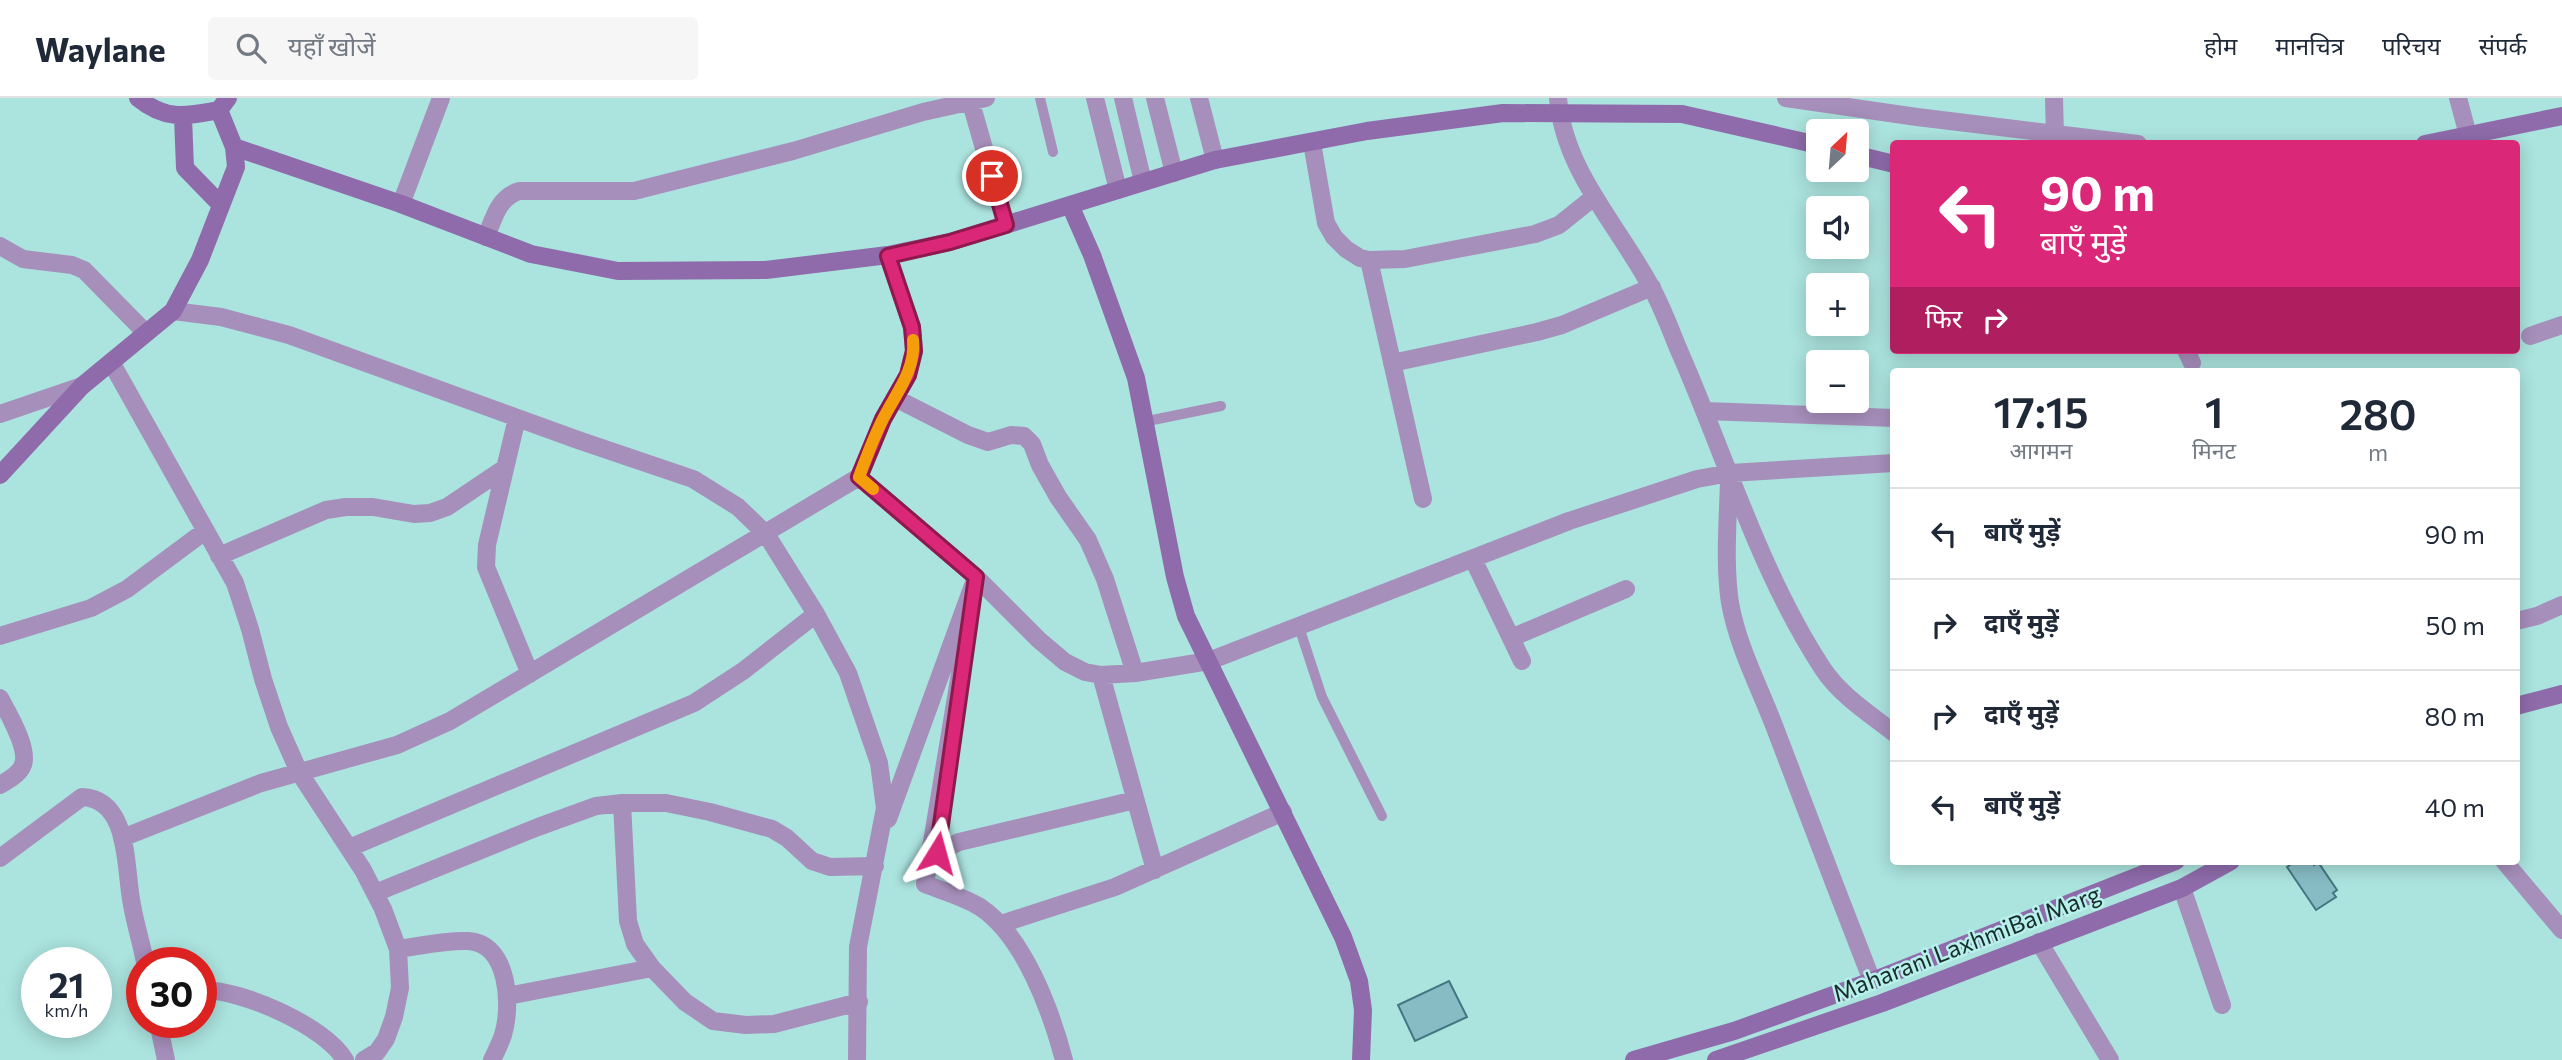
<!DOCTYPE html>
<html lang="hi">
<meta charset="utf-8">
<style>
body{margin:0;font-family:Commissioner,"Noto Sans Devanagari",sans-serif;background:#f6f6f7;color:#1f2937;height:100vh;display:flex;flex-direction:column;font-size:26px;white-space:nowrap}
*{box-sizing:border-box;margin:0}
p{font-size:23px;color:#747a83}
.icon{flex:none;width:38px;height:38px;fill:none;stroke:currentColor;stroke-width:2;stroke-linecap:round;stroke-linejoin:round}
.map{position:relative;flex:1;overflow:hidden}
.panel{position:absolute;left:1890px;top:270px;width:630px;height:497px;display:flex;flex-direction:column;background:#fff;border-radius:7px;box-shadow:0 4px 18px #0003}
.panel>*{flex:none}
.hud{position:absolute;left:1890px;top:42px;width:630px;height:214px;border-radius:7px;box-shadow:0 4px 18px #0003;background:#db2777;color:#fff;overflow:hidden}
.needle{width:46px;rotate:26deg}
.controls{position:absolute;left:1806px;top:21px;display:grid;gap:14px}
.controls a{display:grid;place-items:center;width:63px;height:63px;border-radius:7px;background:#fff;box-shadow:0 4px 18px #0003;font-size:35px}
.speed{position:absolute;left:21px;top:849px;display:flex;gap:14px;font-size:35px;font-weight:700;text-align:center}
.speed>*{display:grid;place-content:center;width:91px;height:91px;border-radius:50%;background:#fff;box-shadow:0 4px 18px #0003;line-height:1}
.speed small{font-size:18px;font-weight:400}
.speed .limit{border:10px solid #d22;background:#fff;color:#111}
.pin{position:absolute;display:grid;place-items:center;width:60px;height:60px;color:#fff;margin:-30px;border:4px solid #fff;border-radius:50%;box-shadow:0 2px 7px #0007}
.me{position:absolute;width:77px;margin:-38px;rotate:8deg;stroke-linejoin:round;filter:drop-shadow(0 0 5px #0008)}
.turn{display:flex;align-items:center;gap:24px;height:147px;padding:0 35px;font-size:32px}
.turn .icon{width:91px;height:91px;stroke-width:2.5}
.turn b{display:block;font-size:49px;line-height:60px}
.then{display:flex;align-items:center;height:66px;padding:0 35px;background:#0003;gap:14px;font-size:26px}
.eta{display:flex;justify-content:space-evenly;align-items:center;height:119px;text-align:center}
.eta b{font-size:42px;font-weight:600;line-height:49px}
ul{padding:0;list-style:none}
li{display:flex;align-items:center;gap:21px;height:91px;padding:0 35px;border-top:2px solid #e0e1e3}
li div{flex:1}
li b{display:block;font-size:26px}
li em{font-style:normal}
header{display:flex;align-items:center;gap:42px;box-sizing:border-box;height:98px;padding:0 35px;background:#fff;border-bottom:2px solid #e0e1e3}
header strong{font-size:33px}
nav{display:flex;gap:38px;margin-inline-start:auto;font-size:24px}
.search{width:490px;height:63px;background:#f6f6f7;display:flex;align-items:center;gap:18px;box-sizing:border-box;padding:0 24px;border-radius:7px;color:#747a83;font-size:26px}
.map>svg:first-child{display:block}
.building{fill:#87bcc5;stroke:#437780;stroke-width:2}
.lines{fill:none;stroke-linecap:round;stroke-linejoin:round}
.lane{stroke:#a68fbb;stroke-width:10}
.street{stroke:#a68fbb;stroke-width:18}
.secondary{stroke:#8f6bab;stroke-width:18}
.route-casing{stroke:#8e194d;stroke-width:18}
.route{stroke:#db2777;stroke-width:12}
.slow{stroke:#f59e0b;stroke-width:12}
.labels{text-anchor:middle;stroke-width:5;stroke-linejoin:round;paint-order:stroke}
.street-label{font-size:24px;fill:#162d2b;stroke:#b8f0eb}
</style>
<header>
<strong>Waylane</strong>
<div class="search"><svg class="icon" aria-label="search" viewBox="0 0 24 24"><circle cx="10" cy="10" r="6"/><path d="M15 15l6 6"/></svg>यहाँ खोजें</div>
<nav><a>होम</a><a>मानचित्र</a><a>परिचय</a><a>संपर्क</a></nav>
</header>
<div class="map">
<svg width="2562" height="962" viewBox="0 0 2562 962">
<rect width="100%" height="100%" fill="#abe3de"/>
<path class="building" d="M2296,763h15l3,4 4,-3 19,28 -4,3 3,4 -20,13 -29,-43z
M1449,883l18,36 -52,24 -17,-36z"/>
<g class="lines">
<path class="lane" d="M1040,0l13,54
M1143,324l78,-16
M1299,529l23,70 60,119"/>
<path class="street" d="M1095,0l23,92
M1123,0l20,84
M1155,0l19,75
M1199,0l16,62
M1558,0c6,73 60,127 93,189 12,21 20,45 30,68 45,103 80,220 142,314 17,26 47,45 71,64
M1786,0l131,19 221,27
M2054,0l1,37
M2458,0l10,37
M971,5l35,122
M1312,45l14,80 8,14 12,12 14,9 9,2 36,-1 130,-25 24,-9 35,-28
M401,106l40,-106
M486,139c8,-19 12,-39 33,-46h115l159,-40 130,-39 63,-14
M0,148l23,13 49,6 12,5 62,63
M1369,162l54,239
M173,213l48,6 68,18 289,105 115,39 45,28 28,27 50,80 32,59 31,90 6,45 -27,139 -1,113
M2530,238l32,-11
M2186,252l6,13
M111,264l124,221 15,46 13,50 16,48 20,45 64,98 20,39 15,40 2,39 -6,29 -8,22 -9,13 -13,8
M1392,265l145,-31 25,-7 90,-38
M895,300l73,37 20,7 23,-7 13,1 8,8 8,21 18,32 30,43 17,39 30,94
M1705,313l189,7
M0,316l82,-28
M517,320l-30,127 -1,22 44,107
M859,379l117,100 63,63 26,22 20,10 16,3 34,-2 74,-12 360,-140 128,-42 33,-6 164,-10
M1729,382c-1,41 -5,82 1,123 8,44 29,83 45,125 32,84 64,169 97,253
M219,458l107,-46 20,-3h27l41,7 16,-1 17,-6 58,-39
M1473,461l49,102
M2516,523l21,-5 25,-11
M0,538l91,-28 36,-19 78,-58
M1511,540l115,-49
M1101,577l54,195
M0,600c8,15 31,53 22,69 -4,8 -15,14 -22,18
M622,705l6,118 7,23 17,24 33,34 28,19 33,4 28,-1 85,-22
M888,721l88,-242 -51,307c18,7 39,13 55,23 44,29 71,104 84,153
M939,739l-2,16 22,-11 176,-42
M122,740l139,-55 136,-38 53,-24 409,-244 24,-58 25,-44 6,-24 -2,-24 -24,-72
M349,750l345,-145 49,-32 73,-57
M0,760l82,-61c47,2 43,68 49,102 3,21 10,42 14,63
M2504,763l58,69
M2182,790l40,117
M375,795l163,-66 58,-21 26,-3h44l44,9 62,17 15,9 25,23 18,6 45,-1
M1001,826l114,-37 168,-75
M2039,844l71,118
M398,851c22,-3 48,-9 70,-8 41,2 44,65 35,94 -3,9 -7,17 -11,25
M201,892c40,-1 124,36 144,70
M508,898l144,-28
M158,924l8,38"/>
<path class="secondary" d="M138,0c28,23 48,18 81,12l9,-12
M183,19l2,51 36,37
M2425,46l137,-28
M234,49l167,57 130,50 87,17 148,-1 122,-15 62,-13 265,-82 152,-29 136,-18 179,1 136,31
M1857,57l37,9
M1070,107l22,50 44,123 39,199 11,39 157,321 16,44 4,29 -2,50
M0,377l82,-89 91,-75 27,-51 36,-93 -2,-20 -15,-37
M2516,608l46,-12
M1634,962l100,-29 138,-50 304,-120
M1716,962l166,-57 300,-115 49,-27"/>
</g>
<g class="lines">
<g class="route-casing">
<path id="route" d="M937,755l39,-276 -117,-100 24,-58 25,-44 6,-24 -2,-24 -24,-71 62,-14 56,-17 -14,-49"/>
</g>
<use href="#route" class="route"/>
<path class="slow" d="M873,391l-14,-12c7,-19 14,-38 23,-56 13,-27 34,-50 31,-81"/>
</g>
<g class="labels">
<g class="street-label">
<text transform="translate(1967 846) rotate(-21)" y="8">Maharani LaxhmiBai Marg</text>
</g>
</g>
</svg>
<div class="controls">
<a><svg class="needle" viewBox="-14 -14 28 28"><path d="M0-13l5 13h-10z" fill="#e53935"/><path d="M0 13l5-13h-10z" fill="#747a83"/></svg></a>
<a><svg class="icon" aria-label="sound" viewBox="0 0 24 24"><path d="M4 9h4l5-4v14l-5-4H4zM17 9q2 3 0 6"/></svg></a>
<a>+</a>
<a>−</a>
</div>
<div class="speed"><div>21<small>km/h</small></div><div class="limit">30</div></div>
<div class="pin" style="left:992px;top:78px;background:#d93025"><svg class="icon" aria-label="arrive" viewBox="0 0 24 24"><path d="M6 21V4h12l-3 4 3 4H6"/></svg></div>
<svg class="me" style="left:937px;top:755px" viewBox="-20 -20 40 40"><path d="M0-17L14 15 0 8-14 15z" fill="#db2777" stroke="#fff" stroke-width="4"/></svg>
<div class="hud">
<div class="turn"><svg class="icon" aria-label="left" viewBox="0 0 24 24"><path d="M17 20v-9H6M10 6l-5 5 5 5"/></svg><div><b>90 m</b>बाएँ मुड़ें</div></div>
<div class="then">फिर<svg class="icon" aria-label="right" viewBox="0 0 24 24"><path d="M7 20v-9h11M14 6l5 5-5 5"/></svg></div>
</div>
<section class="panel">
<div class="eta">
<div><b>17:15</b><p>आगमन</p></div>
<div><b>1</b><p>मिनट</p></div>
<div><b>280</b><p>m</p></div>
</div>
<ul>
<li><svg class="icon" aria-label="left" viewBox="0 0 24 24"><path d="M17 20v-9H6M10 6l-5 5 5 5"/></svg><div><b>बाएँ मुड़ें</b></div><em>90 m</em></li>
<li><svg class="icon" aria-label="right" viewBox="0 0 24 24"><path d="M7 20v-9h11M14 6l5 5-5 5"/></svg><div><b>दाएँ मुड़ें</b></div><em>50 m</em></li>
<li><svg class="icon" aria-label="right" viewBox="0 0 24 24"><path d="M7 20v-9h11M14 6l5 5-5 5"/></svg><div><b>दाएँ मुड़ें</b></div><em>80 m</em></li>
<li><svg class="icon" aria-label="left" viewBox="0 0 24 24"><path d="M17 20v-9H6M10 6l-5 5 5 5"/></svg><div><b>बाएँ मुड़ें</b></div><em>40 m</em></li>
</ul>
</section>
</div>
